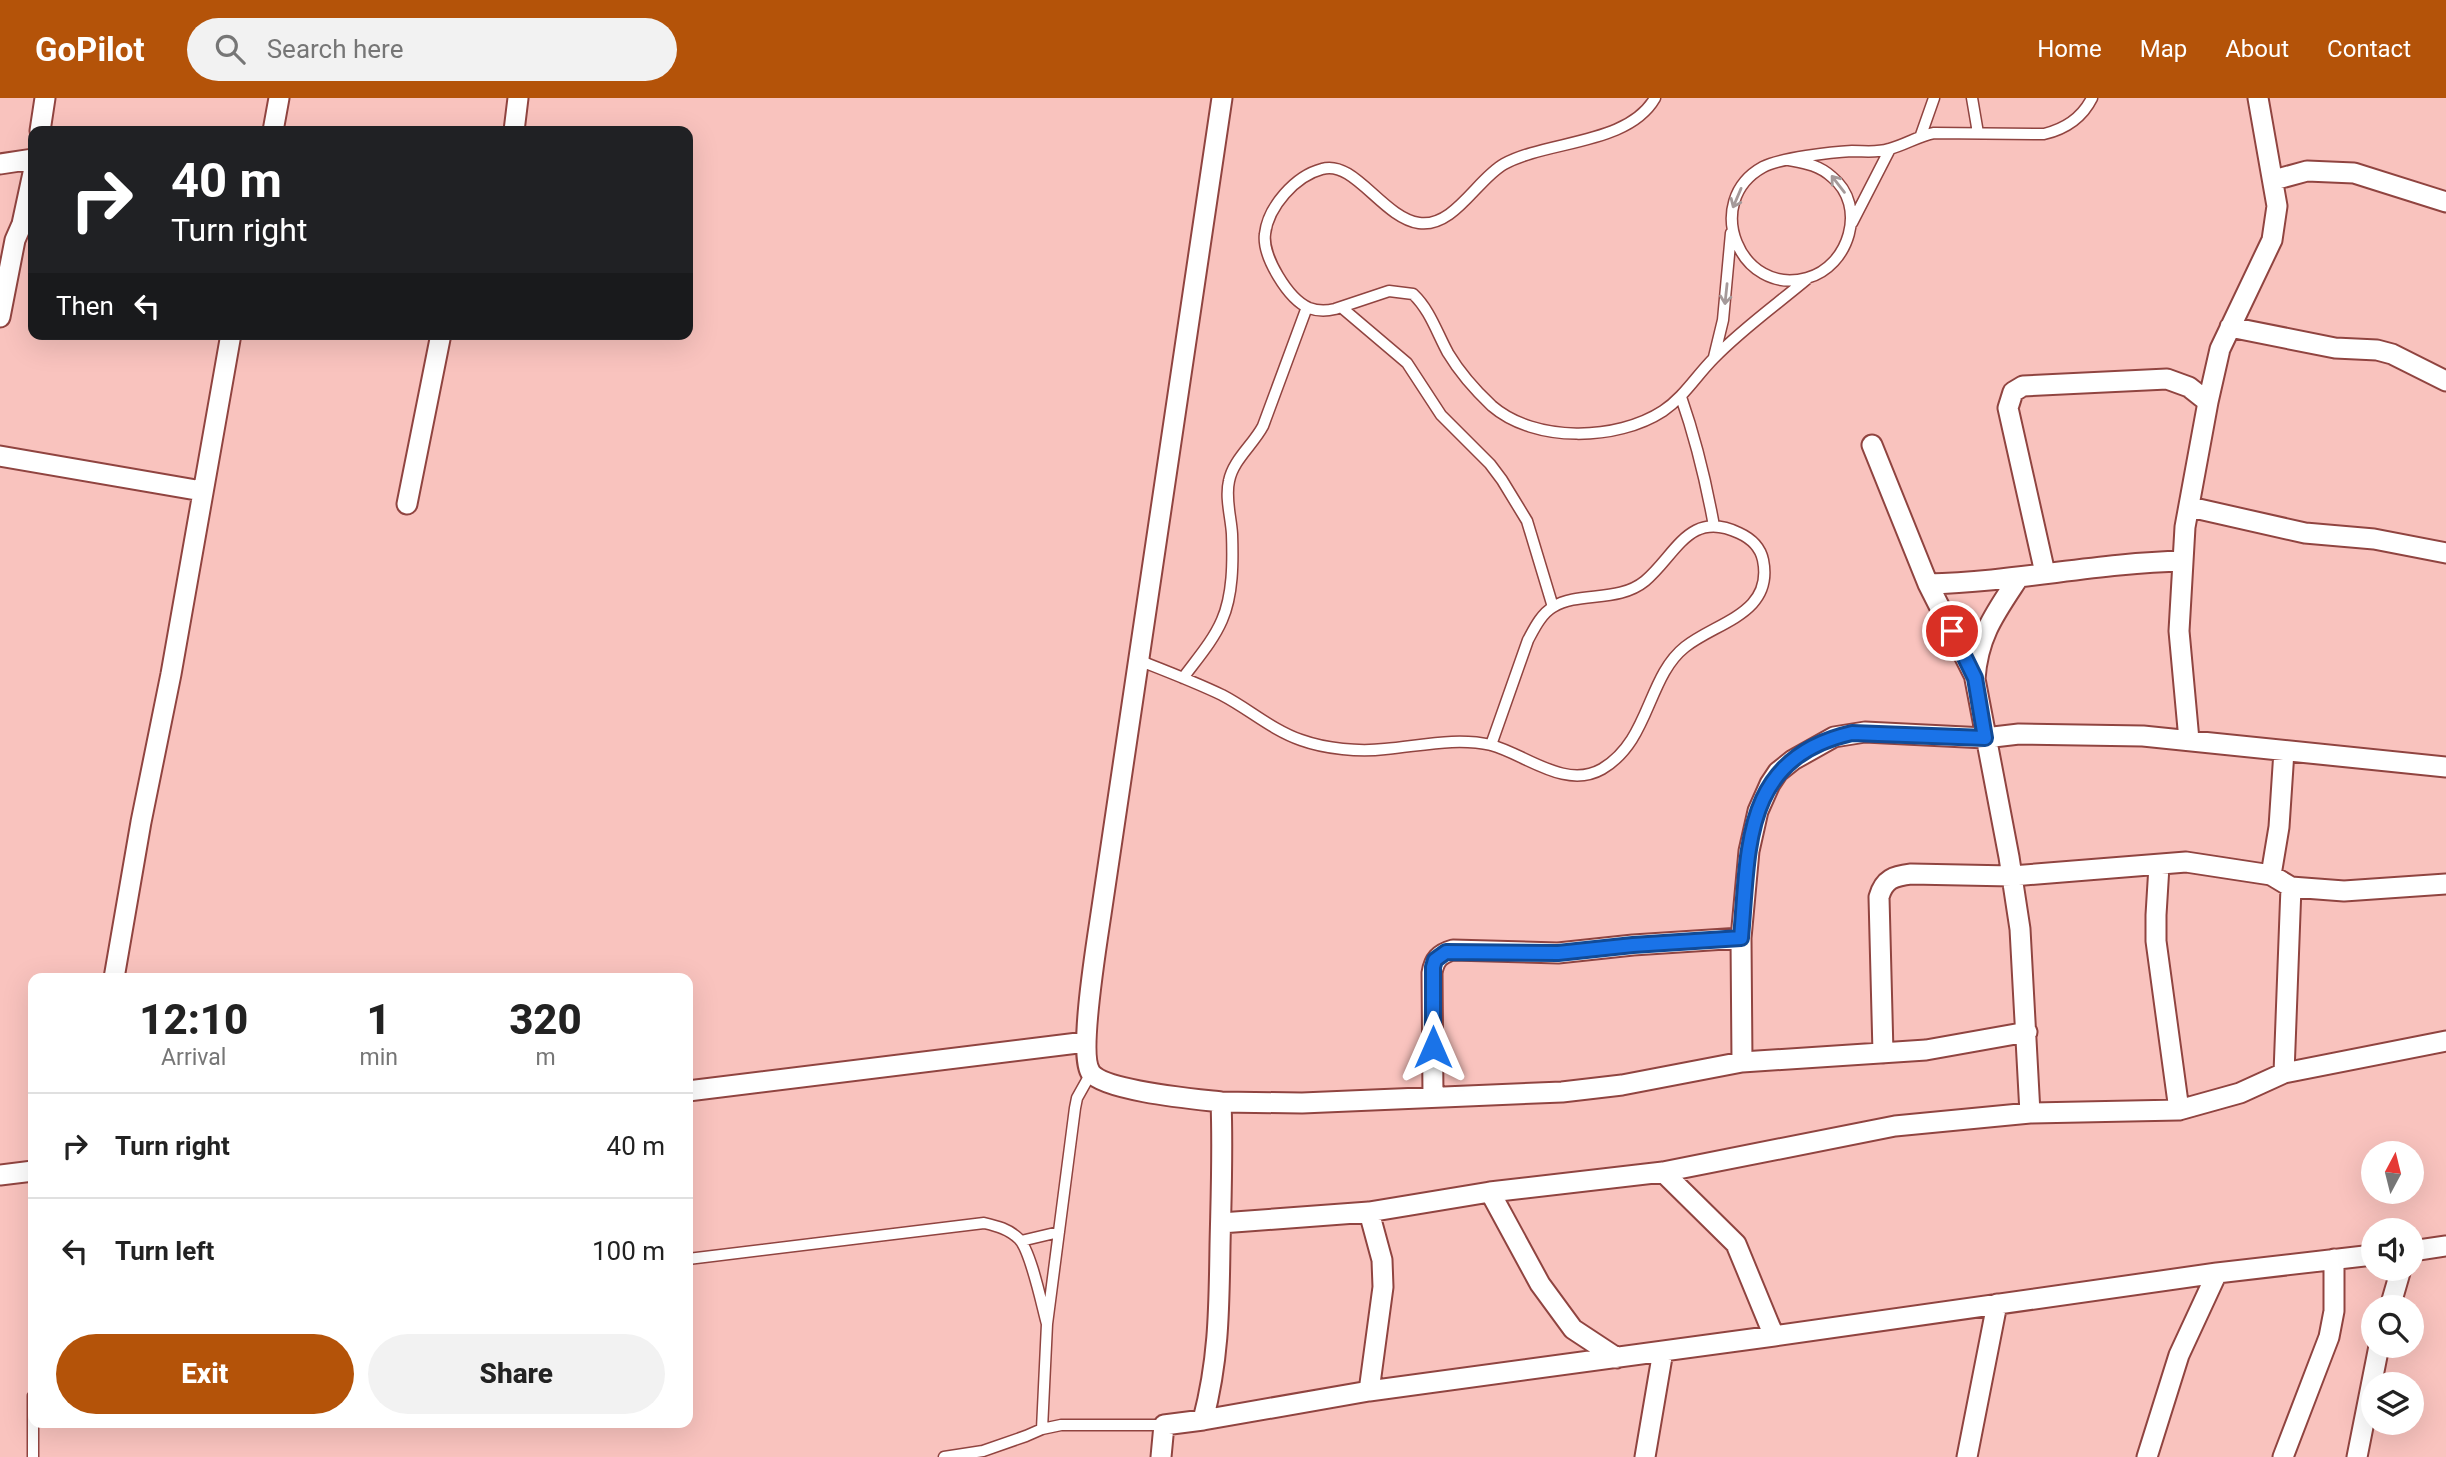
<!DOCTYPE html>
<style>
body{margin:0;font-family:Roboto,sans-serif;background:#f2f2f2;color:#222;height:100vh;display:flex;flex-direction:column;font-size:26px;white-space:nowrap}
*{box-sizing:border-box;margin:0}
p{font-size:23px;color:#767676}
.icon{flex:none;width:38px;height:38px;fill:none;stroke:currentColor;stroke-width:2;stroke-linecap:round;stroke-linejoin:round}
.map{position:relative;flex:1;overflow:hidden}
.side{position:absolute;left:28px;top:875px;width:665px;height:455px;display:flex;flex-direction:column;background:#fff;border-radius:14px;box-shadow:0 7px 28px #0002}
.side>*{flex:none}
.hud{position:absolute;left:28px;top:28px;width:665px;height:214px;border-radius:14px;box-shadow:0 7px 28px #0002;background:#202124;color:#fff;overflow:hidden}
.needle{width:46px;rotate:7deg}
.fabs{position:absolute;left:2361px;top:1043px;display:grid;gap:14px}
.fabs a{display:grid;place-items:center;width:63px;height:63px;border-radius:50%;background:#fff;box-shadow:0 7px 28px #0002;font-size:35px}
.pin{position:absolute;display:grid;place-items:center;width:60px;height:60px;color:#fff;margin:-30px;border:4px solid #fff;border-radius:50%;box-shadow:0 2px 7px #0007}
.me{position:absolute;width:77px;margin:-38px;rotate:0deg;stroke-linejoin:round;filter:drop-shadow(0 0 5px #0008)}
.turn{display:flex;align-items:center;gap:24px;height:147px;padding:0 28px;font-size:32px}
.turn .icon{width:91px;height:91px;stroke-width:2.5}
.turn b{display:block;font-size:49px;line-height:60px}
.then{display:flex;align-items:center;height:66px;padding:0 28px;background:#0003;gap:14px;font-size:26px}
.eta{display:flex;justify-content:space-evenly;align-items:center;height:119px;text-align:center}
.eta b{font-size:42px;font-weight:800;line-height:49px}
.action{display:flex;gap:14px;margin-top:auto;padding:14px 28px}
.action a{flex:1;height:80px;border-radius:42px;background:#b45309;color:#fff;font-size:28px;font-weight:800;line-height:80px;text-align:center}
.action a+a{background:#f2f2f2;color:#222}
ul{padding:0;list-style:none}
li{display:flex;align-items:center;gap:21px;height:105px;padding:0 28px;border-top:2px solid #e0e0e0}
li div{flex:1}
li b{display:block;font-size:26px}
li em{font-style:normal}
header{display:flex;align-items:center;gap:42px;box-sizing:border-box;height:98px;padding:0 35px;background:#b45309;color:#fff}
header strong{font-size:33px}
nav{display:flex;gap:38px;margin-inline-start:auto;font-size:24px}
.search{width:490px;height:63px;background:#f2f2f2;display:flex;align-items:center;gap:18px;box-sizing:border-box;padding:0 24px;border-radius:38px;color:#767676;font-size:26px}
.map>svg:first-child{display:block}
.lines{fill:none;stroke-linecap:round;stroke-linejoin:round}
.service-casing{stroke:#904440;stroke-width:13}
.minor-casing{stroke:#904440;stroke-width:23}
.service{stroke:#fff;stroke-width:10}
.minor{stroke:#fff;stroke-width:19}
.oneway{stroke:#a59a9a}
.route-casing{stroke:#114b97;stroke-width:18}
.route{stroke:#1a73e8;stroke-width:12}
</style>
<header>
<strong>GoPilot</strong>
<div class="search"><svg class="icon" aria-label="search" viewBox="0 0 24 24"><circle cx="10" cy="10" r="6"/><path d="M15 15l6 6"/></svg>Search here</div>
<nav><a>Home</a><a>Map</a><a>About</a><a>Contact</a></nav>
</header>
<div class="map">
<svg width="2446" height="1359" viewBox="0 0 2446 1359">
<rect width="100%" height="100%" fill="#f9c3be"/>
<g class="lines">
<g class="service-casing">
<path id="service" d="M1655,0c-27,47 -107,42 -151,66 -27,15 -50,64 -85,59 -36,-5 -65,-64 -97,-54 -27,7 -54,38 -57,65 -3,22 23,65 44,74 8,3 18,3 26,1l54,-18 24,3c17,16 24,39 35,59 12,20 27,37 44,53 43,37 125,35 171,5 21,-14 33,-35 51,-53 28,-29 62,-53 93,-79
M1972,0l6,35
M1921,37l13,-37
M1789,62c16,3 30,5 43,17 36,29 17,90 -25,101 -67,19 -106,-77 -44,-111 17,-9 69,-15 89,-16 13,0 25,2 37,-2 16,-4 29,-13 45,-16l110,1c21,-5 38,-16 48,-36
M1852,125l38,-74
M1341,209l66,56 34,52 49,49 12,16 25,41 26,86
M1714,259l9,-37 8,-87
M1681,299c15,43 25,85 33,129
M1138,562c28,11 57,22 84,35 27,14 50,35 79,45 25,9 58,12 84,9 35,-3 71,-12 106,-4 34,9 74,45 111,24 48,-28 45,-92 83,-122 31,-25 89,-33 78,-87 -3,-14 -13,-22 -24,-27 -50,-24 -63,22 -94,48 -27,22 -66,10 -92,26 -12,7 -19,22 -25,33l-37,105
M1183,580c14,-19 30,-37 39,-58 11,-25 11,-58 10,-86 -1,-17 -7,-36 -3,-53 4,-21 24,-36 34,-55l44,-119
M1021,1143l38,-9
M688,1161l296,-36c13,3 25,6 35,16 12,12 23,67 28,85
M33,1298v61
M1042,1331l5,-105 28,-216 2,-10 14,-25
M944,1359l39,-6 43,-15 16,-7 19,-4h103"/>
</g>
<g class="minor-casing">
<path id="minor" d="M40,33l5,-33
M273,33l6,-33
M514,33l4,-33
M0,66l33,-5
M2274,82l33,-9 47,2 92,29
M0,219l15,-77 7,-16 11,-51
M2230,229l105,21 42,2 15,4 54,27
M1872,347l56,139 47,93
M0,358l202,35
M407,406l34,-170
M2190,409l115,26 69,6 72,14
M2045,475l-37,-165 5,-16 10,-6 144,-7 22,8 19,15
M2019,479c-23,35 -41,58 -44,102l34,178 11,72 10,184
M1928,486c86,-2 169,-21 255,-23
M2189,642l-10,-109 6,-104 23,-125 12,-53 52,-109 5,-34 -19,-108
M2159,768l-3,49v26l23,169
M2271,777l8,-48 5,-76
M2291,789l53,4 102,-7
M114,880l27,-156 30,-148 60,-340
M1883,955l-4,-156c5,-18 15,-21 32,-23l101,2 174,-14 85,13 20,12 -7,186
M1742,964l-1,-124 8,-87 9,-40 12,-27 8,-12 15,-12 41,-23 31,-5 120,6 34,-4 124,2 303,31
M688,993l398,-49
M1433,998l-1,-123c2,-13 7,-19 21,-23l105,3 75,-8 108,-7
M1221,1004l81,1 260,-11 60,-7 120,-23 184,-12 101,-18
M1663,1074l73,72 38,92
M0,1077l33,-4
M1490,1094l50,92 33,45 44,29
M1221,1125l148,-11 121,-20 173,-20 232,-46 135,-13 149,-3 61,-17 44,-20 162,-32
M2412,1153l34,-5
M2390,1209l11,-38
M1369,1293l14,-104 -1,-27 -13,-48
M1203,1322l166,-29 405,-55 443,-63 156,-18
M1161,1359l3,-32 39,-5c16,-61 16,-111 17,-174 1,-48 3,-96 1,-144 -26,-3 -115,-11 -130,-29 -13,-17 6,-132 10,-159l121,-816
M1645,1359l18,-106
M1967,1359l30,-153
M2147,1359l32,-102 38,-82
M2283,1359l46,-120 5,-26v-52
M2357,1359l22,-111"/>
</g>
<use href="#service" class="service"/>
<use href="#minor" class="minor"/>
</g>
<defs><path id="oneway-shaft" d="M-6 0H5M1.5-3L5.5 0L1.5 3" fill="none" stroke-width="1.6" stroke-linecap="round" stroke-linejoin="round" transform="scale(1.75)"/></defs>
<g class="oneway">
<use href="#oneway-shaft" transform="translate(1838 86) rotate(-128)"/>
<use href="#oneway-shaft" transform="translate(1737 100) rotate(113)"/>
<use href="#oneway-shaft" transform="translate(1726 196) rotate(96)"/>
</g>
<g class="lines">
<g class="route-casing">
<path id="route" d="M1433,949v-80l2,-7 11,-8 112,1 75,-8 108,-7c8,-91 1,-180 111,-205l133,5 -10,-60 -23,-47"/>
</g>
<use href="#route" class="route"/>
</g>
</svg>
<div class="fabs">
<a><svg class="needle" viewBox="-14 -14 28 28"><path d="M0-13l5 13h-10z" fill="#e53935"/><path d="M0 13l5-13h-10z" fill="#767676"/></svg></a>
<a><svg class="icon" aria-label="sound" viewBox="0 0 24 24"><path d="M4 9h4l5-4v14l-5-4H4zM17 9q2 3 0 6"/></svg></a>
<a><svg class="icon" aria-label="search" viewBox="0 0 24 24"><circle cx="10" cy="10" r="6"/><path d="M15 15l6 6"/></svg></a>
<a><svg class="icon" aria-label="layers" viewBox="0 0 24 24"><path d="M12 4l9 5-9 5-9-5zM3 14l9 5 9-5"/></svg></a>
</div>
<div class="pin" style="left:1952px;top:533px;background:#d93025"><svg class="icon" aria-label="arrive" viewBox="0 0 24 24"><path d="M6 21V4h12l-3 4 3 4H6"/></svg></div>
<svg class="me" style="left:1433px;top:949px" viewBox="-20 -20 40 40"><path d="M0-17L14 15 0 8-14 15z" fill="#1a73e8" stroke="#fff" stroke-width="4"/></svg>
<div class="hud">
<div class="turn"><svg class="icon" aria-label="right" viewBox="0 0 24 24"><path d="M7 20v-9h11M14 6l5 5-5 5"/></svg><div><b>40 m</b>Turn right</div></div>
<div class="then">Then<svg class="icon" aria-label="left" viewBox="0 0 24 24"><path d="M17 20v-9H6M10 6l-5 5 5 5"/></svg></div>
</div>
<section class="side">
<div class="eta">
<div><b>12:10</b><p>Arrival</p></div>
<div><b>1</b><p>min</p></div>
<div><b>320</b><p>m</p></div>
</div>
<ul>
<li><svg class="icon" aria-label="right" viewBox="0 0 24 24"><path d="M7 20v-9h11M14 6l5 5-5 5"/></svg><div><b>Turn right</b></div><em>40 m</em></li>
<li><svg class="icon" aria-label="left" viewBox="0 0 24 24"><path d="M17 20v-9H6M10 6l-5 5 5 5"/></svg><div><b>Turn left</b></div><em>100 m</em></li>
</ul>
<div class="action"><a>Exit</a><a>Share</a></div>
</section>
</div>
